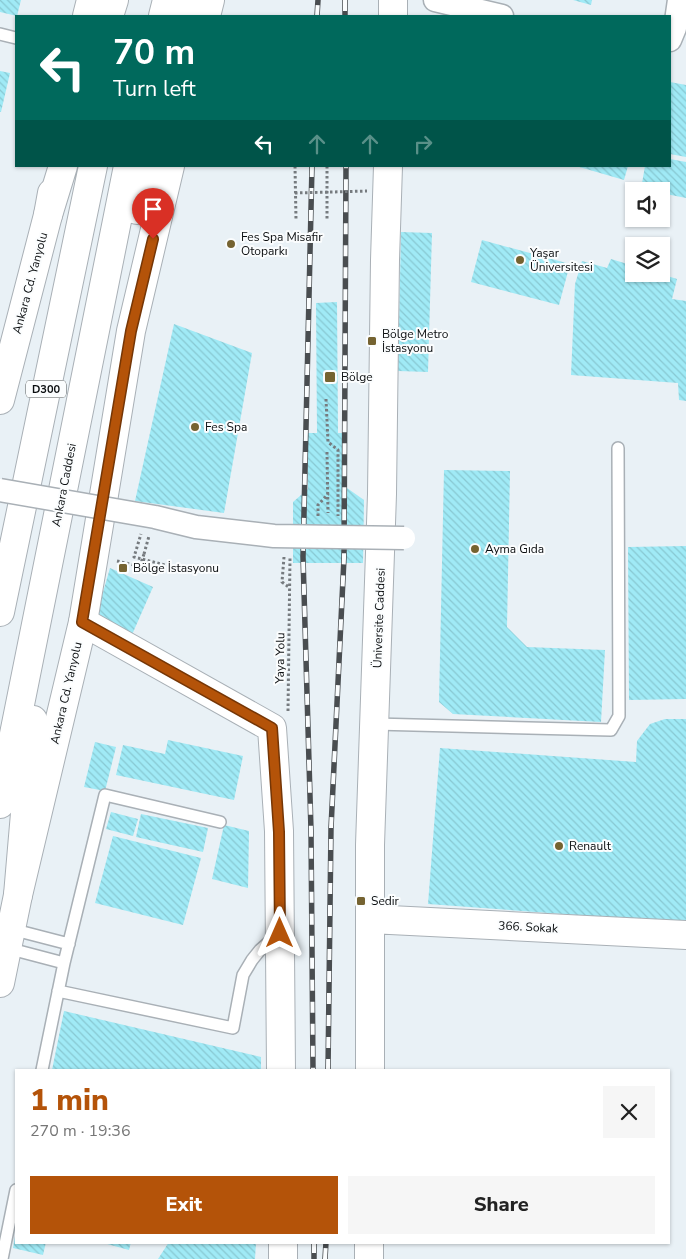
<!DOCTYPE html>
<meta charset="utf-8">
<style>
body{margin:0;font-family:"Nunito Sans",sans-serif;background:#f6f6f6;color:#222;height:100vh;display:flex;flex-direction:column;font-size:19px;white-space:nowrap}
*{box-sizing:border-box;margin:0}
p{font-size:16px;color:#767676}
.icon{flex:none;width:28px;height:28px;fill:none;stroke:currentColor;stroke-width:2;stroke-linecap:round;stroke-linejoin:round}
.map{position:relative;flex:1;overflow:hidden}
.side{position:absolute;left:15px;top:1069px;width:655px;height:175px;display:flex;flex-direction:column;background:#fff;border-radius:0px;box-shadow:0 1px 4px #0004}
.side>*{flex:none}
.hud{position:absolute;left:15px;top:15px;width:656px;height:152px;border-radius:0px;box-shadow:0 1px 4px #0004;background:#00695c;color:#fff;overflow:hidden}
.fabs{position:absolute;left:625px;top:182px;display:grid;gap:10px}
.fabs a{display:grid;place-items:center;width:45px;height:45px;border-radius:0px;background:#fff;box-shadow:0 1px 4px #0004;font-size:25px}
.pin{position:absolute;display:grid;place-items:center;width:42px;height:42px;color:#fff;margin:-51px -21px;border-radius:50% 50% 50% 0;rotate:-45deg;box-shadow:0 0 5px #0007}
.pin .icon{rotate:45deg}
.me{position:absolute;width:55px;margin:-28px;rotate:0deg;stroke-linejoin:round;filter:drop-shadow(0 0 4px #0008)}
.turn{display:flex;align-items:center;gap:18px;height:105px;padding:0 15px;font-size:22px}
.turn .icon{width:65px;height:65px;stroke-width:2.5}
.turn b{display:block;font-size:35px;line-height:42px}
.lanes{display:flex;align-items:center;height:48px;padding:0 15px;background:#0003;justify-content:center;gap:25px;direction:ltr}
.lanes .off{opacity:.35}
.round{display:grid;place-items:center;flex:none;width:52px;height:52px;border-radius:0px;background:#f6f6f6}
.head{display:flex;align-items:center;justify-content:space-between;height:85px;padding:0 15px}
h1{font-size:30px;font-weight:800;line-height:38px;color:#b45309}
.cta{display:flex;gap:10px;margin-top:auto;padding:10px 15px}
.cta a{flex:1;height:58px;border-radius:0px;background:#b45309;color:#fff;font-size:20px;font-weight:800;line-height:58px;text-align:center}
.cta a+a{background:#f6f6f6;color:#222}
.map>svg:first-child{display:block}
.building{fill:url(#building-back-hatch)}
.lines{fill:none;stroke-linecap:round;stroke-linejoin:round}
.lane-casing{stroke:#a9b0b6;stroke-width:14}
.street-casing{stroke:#a9b0b6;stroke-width:25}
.secondary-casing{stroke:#a9b0b6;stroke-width:30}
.primary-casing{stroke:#a9b0b6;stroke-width:30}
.highway-casing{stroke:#a9b0b6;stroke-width:30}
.path{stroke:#767b7f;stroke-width:3;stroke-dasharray:2.5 2.5;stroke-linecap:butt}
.lane{stroke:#fff;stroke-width:11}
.street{stroke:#fff;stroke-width:22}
.secondary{stroke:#fff;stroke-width:28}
.primary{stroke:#fff;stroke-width:28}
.highway{stroke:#fff;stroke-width:28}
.rail-casing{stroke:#494d50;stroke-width:5.5}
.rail{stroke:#fbfdfe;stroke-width:4;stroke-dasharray:11;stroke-linecap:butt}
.street-bridge-casing{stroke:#a9b0b6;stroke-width:25;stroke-linecap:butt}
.path-bridge{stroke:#767b7f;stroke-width:3;stroke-dasharray:2.5 2.5;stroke-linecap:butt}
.street-bridge{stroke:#fff;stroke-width:22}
.route-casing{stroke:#753606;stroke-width:12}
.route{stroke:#b45309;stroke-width:9}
.poi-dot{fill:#756331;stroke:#fbfdfe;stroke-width:2}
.labels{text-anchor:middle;stroke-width:4;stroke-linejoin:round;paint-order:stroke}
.shield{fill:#fbfdfe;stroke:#535657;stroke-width:1}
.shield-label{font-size:11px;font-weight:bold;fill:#0b0e10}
.poi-label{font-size:12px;fill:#0b0e10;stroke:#fbfdfe;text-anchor:start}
.street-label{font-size:12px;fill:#0b0e10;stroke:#fbfdfe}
</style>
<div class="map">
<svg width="686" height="1259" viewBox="0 0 686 1259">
<defs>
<pattern id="building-back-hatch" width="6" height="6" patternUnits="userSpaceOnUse" patternTransform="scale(1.25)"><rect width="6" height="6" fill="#a0eaf6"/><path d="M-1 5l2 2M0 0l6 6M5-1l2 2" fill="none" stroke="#88c8d2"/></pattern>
</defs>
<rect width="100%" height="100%" fill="#e9f1f6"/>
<path class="building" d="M0,0h21l-4,16 -17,-4z
M573,0h19l-1,5z
M0,71l10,2 -9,39h-1z
M670,82l16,3v72l-16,-3z
M670,159l16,3v36l-25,-5v-2h-10l-10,-2 4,-23h25z
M576,166h52l-4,14z
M401,232l31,1 -4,139 -30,-1z
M482,240l88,24 -11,41 -88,-23z
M611,259l23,7v8h27l16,5 -5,20 14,2v100l-7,-1 -1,-17 -107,-8 4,-91 7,-23 25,7z
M337,302l1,131h9v55l17,12 -1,63h-70v-61l15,-13 -1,-56h10l-1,-130z
M174,324l78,29 -28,160 -89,-12z
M444,470l66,1 -3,156 20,20 78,3 -4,72 -148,-8 -14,-12z
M686,546v153l-57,1 -1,-153z
M110,568l43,19 -22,50 -34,-24z
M665,719h21v204l-258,-19 12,-156 196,14 1,-21 13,-17z
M168,740l75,16 -9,44 -118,-25 7,-30 42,9z
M95,742l21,5 -11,44 -21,-4z
M111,812l27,7 -5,17 -27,-7z
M141,814l67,14 -5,24 -67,-15z
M224,825l25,6 -1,57 -36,-9z
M113,836l88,22 -18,67 -88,-22z
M64,1011l197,46v13h-209z
M15,1237l1,5h30l-3,13 -30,-7z
M100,1242h31l-2,8z
M169,1242h87l-1,17h-97z"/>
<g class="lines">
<g class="lane-casing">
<path id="lane" d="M0,34l16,4
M375,724l236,6 8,-14 -1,-268
M11,929l58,15
M7,948l57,15
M58,991l175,37 10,-53 9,-15 8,-10 17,-15
M42,1070l22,-107 41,-168 115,27
M2,1259l14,-69"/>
</g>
<g class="street-casing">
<path id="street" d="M435,0l67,16
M670,40l5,-12 4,-28"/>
</g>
<g class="secondary-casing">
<path id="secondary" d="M393,16v-16
M83,622l189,106 7,103 2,239
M370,919l316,16
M370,1070v-225l12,-351 3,-234 3,-94
M283,1242v17
M369,1259v-17"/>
</g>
<g class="primary-casing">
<path id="primary" d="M87,16l4,-16
M206,16l4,-16
M0,400l48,-185 4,-22
M0,983l18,-88 65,-273 48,-291 39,-165"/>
</g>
<g class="highway-casing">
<path id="highway" d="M109,16l5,-16
M163,16l4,-16
M189,16l4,-16
M137,210l11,-44
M48,215l15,-49
M0,612l93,-446
M0,804l128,-638
M18,895l15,-175"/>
</g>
<path class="path" d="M295,166l1,54
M327,166v54
M326,399l2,43 10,8v66
M327,452l1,61
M318,516v-11l10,-11
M144,554l5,-18
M284,557l-2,25 8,6
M117,561l46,11 2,-7 -31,-8 7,-23
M288,711l2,-154"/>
<use href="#lane" class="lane"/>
<use href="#street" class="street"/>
<use href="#secondary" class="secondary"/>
<use href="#primary" class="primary"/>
<use href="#highway" class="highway"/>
<g class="rail-casing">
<path id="rail" d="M345,0v16
M317,16l1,-16
M312,166l-9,391 8,273 2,240
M328,1070l3,-242 13,-270 2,-392
M314,1242v17
M325,1259l1,-17"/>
</g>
<use href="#rail" class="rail"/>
<g class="street-bridge-casing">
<path id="street-bridge" d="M0,490l155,27 41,10 78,9 130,2"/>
</g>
<path class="path-bridge" d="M295,193l72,-2
M140,566l4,-12"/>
<use href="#street-bridge" class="street-bridge"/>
</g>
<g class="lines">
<g class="route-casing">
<path id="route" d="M153,239l-22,92 -49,291 190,106 7,104 1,101"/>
</g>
<use href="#route" class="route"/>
</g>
<g class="poi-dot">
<circle cx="231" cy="244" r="5"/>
<circle cx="520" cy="260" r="5"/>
<rect x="367" y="336" width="10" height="10" rx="2.5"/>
<rect x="324" y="371" width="12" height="12" rx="2.5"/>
<circle cx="195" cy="427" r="5"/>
<circle cx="475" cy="549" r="5"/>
<rect x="118" y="563" width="10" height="10" rx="2.5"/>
<circle cx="559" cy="846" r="5"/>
<rect x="356" y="896" width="10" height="10" rx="2.5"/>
</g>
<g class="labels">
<rect class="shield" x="26" y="380.5" width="40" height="17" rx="4"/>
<g class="shield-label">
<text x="46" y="393">D300</text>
</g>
<g class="poi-label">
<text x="241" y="241">Fes Spa Misafir<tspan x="241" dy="14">Otoparkı</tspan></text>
<text x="530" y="257">Yaşar<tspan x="530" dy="14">Üniversitesi</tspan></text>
<text x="382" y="338">Bölge Metro<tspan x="382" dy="14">İstasyonu</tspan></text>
<text x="341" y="381">Bölge</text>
<text x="205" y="431">Fes Spa</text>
<text x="485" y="553">Ayma Gıda</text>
<text x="133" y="572">Bölge İstasyonu</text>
<text x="569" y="850">Renault</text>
<text x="371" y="905">Sedir</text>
</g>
<g class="street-label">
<text transform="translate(30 283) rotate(-75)" y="4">Ankara Cd. Yanyolu</text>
<text transform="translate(64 485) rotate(-79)" y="4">Ankara Caddesi</text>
<text transform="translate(379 618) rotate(-88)" y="4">Üniversite Caddesi</text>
<text transform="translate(280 658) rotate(-89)" y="4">Yaya Yolu</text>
<text transform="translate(66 693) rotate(-77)" y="4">Ankara Cd. Yanyolu</text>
<text transform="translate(528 927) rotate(3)" y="4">366. Sokak</text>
</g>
</g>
</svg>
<div class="fabs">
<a><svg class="icon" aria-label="sound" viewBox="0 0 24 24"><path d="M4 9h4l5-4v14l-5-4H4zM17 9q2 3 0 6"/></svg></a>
<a><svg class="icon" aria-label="layers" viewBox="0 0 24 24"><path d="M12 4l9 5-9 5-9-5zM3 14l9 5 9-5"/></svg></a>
</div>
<div class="pin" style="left:153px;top:239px;background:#d93025"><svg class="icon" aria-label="arrive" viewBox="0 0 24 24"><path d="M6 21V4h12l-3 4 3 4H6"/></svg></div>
<svg class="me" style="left:280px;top:933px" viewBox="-20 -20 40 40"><path d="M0-17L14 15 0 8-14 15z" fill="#b45309" stroke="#fff" stroke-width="4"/></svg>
<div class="hud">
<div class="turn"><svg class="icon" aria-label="left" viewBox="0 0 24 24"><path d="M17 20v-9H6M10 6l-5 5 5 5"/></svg><div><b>70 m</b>Turn left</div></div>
<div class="lanes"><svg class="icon" aria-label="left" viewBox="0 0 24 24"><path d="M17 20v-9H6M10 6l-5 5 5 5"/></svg><svg class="icon off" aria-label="ahead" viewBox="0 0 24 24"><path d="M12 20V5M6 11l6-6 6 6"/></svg><svg class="icon off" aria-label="ahead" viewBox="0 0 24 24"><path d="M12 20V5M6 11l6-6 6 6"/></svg><svg class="icon off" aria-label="right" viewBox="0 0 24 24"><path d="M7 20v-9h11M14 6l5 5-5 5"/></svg></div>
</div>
<section class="side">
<div class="head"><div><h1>1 min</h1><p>270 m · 19:36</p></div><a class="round"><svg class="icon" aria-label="close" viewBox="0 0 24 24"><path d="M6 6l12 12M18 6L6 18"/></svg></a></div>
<div class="cta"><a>Exit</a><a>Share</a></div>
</section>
</div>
